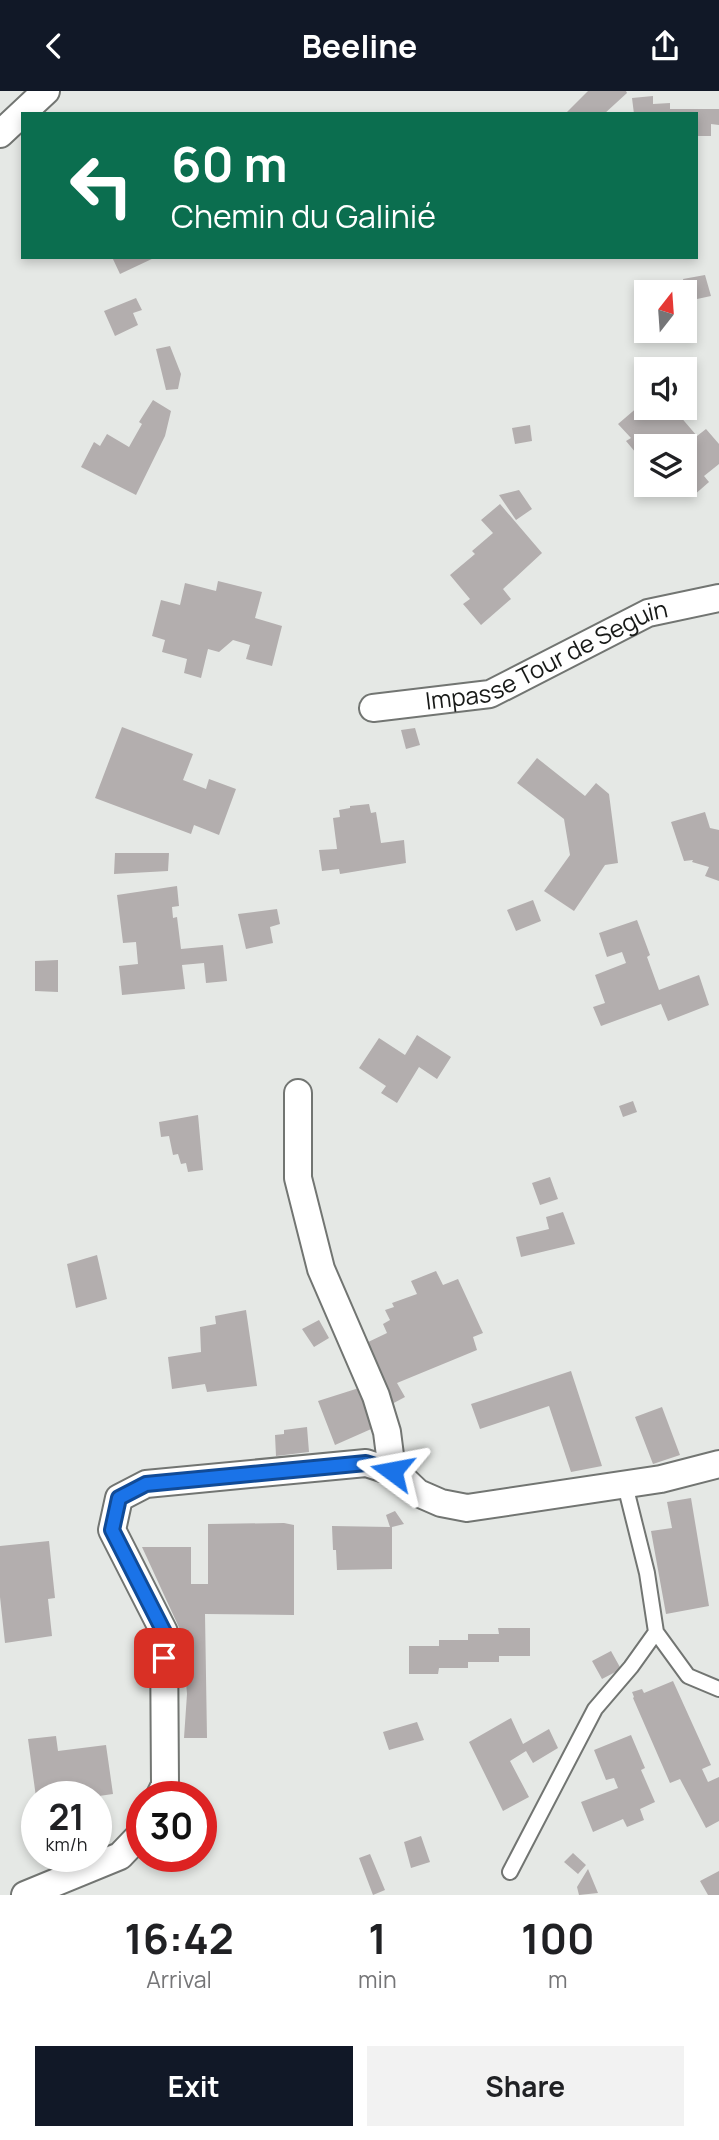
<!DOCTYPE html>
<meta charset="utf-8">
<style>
body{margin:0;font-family:Manrope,sans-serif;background:#f2f2f2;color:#202124;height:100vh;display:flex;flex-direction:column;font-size:26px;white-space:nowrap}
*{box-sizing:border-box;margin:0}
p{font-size:23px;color:#757577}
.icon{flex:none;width:38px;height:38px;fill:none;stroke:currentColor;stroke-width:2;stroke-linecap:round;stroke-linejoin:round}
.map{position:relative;height:1804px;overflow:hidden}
.side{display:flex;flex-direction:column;background:#fff;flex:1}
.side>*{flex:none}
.guide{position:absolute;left:21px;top:21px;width:677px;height:147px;border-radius:0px;box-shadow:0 4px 10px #0003;background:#0b6e4f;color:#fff;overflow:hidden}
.needle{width:46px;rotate:17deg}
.fabs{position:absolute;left:634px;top:189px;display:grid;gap:14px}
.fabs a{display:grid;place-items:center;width:63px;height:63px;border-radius:0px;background:#fff;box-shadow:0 4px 10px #0003;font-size:35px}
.speed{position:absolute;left:21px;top:1690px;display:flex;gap:14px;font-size:35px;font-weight:700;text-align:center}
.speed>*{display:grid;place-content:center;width:91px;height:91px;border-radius:50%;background:#fff;box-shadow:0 4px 10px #0003;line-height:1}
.speed small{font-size:18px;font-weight:400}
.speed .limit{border:10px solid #d22;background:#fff;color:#111}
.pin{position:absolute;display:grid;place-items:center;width:60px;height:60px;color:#fff;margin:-30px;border-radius:14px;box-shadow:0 4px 10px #0006}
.me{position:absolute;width:77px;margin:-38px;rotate:283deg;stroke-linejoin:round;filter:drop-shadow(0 0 5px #0008)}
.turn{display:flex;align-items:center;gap:24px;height:147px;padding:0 35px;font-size:32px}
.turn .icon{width:91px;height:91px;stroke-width:2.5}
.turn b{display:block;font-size:49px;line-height:60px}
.eta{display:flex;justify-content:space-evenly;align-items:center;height:119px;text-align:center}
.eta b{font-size:42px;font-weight:700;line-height:49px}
.button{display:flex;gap:14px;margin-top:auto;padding:14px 35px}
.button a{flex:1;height:80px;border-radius:0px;background:#111827;color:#fff;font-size:28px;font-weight:700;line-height:80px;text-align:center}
.button a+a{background:#f2f2f2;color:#202124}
header{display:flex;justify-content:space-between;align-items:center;height:91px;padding:0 35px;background:#111827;color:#fff;font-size:32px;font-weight:700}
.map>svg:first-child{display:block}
.building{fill:#b3aeae}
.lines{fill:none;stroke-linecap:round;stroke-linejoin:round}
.lane-casing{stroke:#727572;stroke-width:18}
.street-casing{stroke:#727572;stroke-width:30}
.lane{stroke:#fff;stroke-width:14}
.street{stroke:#fff;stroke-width:26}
.route-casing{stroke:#114b97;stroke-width:18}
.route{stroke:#1a73e8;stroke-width:12}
.labels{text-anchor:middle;stroke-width:6;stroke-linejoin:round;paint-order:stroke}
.street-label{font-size:24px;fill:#171917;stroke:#e5e8e5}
</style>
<header><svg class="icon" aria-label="back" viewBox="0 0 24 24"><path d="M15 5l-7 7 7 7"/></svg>Beeline<svg class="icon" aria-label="share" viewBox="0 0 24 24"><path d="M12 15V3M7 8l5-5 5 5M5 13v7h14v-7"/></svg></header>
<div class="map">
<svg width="719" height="1804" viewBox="0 0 719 1804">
<rect width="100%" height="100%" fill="#e5e8e5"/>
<path class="building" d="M588,0h38l1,2 -23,21h-39z
M653,5v8l17,-1v6h49v16l-8,-1v12h-15v-22h-62l-2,-16z
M112,166h44l-36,17z
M705,184l6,21 -23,5 -5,-22z
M136,207l6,12 -9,3 5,12 -23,11 -11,-25z
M170,255l11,28 -3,15 -12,1 -10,-41z
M153,309l18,11 -6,25 -29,59 -55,-28 13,-25 6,4 7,-12 22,13 13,-23 -3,-2z
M646,309v8h27l24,28 9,-7 13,15v20l-15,12 5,6 -16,14 -9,-10v-40h-9l-4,-4 -5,4h-20v19l-20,-24 5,-3 -13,-14z
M530,334l2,16 -17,3 -3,-16z
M519,399l13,19 -16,11 -17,-25z
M500,413l42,49 -39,36 8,10 -30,26 -18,-21 7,-5 -20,-24 25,-21 -3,-3 21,-18 -12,-13z
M218,490l44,11 -7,26 27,8 -10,40 -26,-7 4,-14 -17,-5 -14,12 -11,-3 -7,29 -17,-5 3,-14 -25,-7 3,-12 -13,-4 9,-36 19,5 5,-22 31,8z
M122,636l71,27 -10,26 23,9 3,-10 27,10 -17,46 -25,-10 -3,9 -96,-36z
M415,637l5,17 -14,4 -5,-19z
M537,667l48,38 11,-13 13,11 9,69 -13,2 -31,46 -30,-20 26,-36 -6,-36 -47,-36z
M369,713l2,9 5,-1 5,31 23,-3 2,23 -66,11 -1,-5 -17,2 -3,-21 18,-1 -4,-31 7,-1 -1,-7 11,-2v-2z
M705,721l5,16 9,2v51l-14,-5 4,-9 -17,-5 1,-2 -9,1 -13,-39z
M115,762h54l-1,18 -54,3z
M177,795l2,20 -7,1 1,11 4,-1 4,32 42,-4 4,36 -21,2 -2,-20 -22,2 3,24 -63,6 -3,-29 19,-2 -2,-22 -13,1 -6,-48z
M533,809l8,21 -25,10 -9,-21z
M277,818l3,15 -10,3 3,16 -27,6 -8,-35z
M637,829l13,35 -3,2 12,33 40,-15 10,30 -41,16 -7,-17 -60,22 -8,-19 12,-4 -10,-28 31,-12 -4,-11 -15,5 -8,-24z
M58,869v32l-23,-1v-30z
M417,944l34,22 -14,22 -18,-12 -22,36 -16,-10 5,-7 -27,-18 20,-30 26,17z
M633,1010l4,11 -14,5 -4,-11z
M198,1024l5,55 -15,2 -2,-9 -5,1 -3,-10 -5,1 -4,-19 -8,1 -2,-15z
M550,1086l8,22 -18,6 -8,-22z
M563,1121l12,32 -54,13 -5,-20 33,-8 -3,-12z
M97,1164l10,44 -31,9 -9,-44z
M436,1180l7,14 15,-6 25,54 -10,4 4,13 -80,33 8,14 -15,8 -26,-61 23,-11 -4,-9 7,-4 -5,-10 9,-3 -2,-4 25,-9 -6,-13z
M246,1219l11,76 -50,6 -2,-8 -33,5 -4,-32 33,-5 -1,-25 16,-3 -1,-8z
M319,1229l10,18 -15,9 -12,-18z
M571,1280l31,95 -31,6 -22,-66 -69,23 -9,-25z
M359,1297l19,38 -43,19 -17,-44z
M662,1316l18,48 -27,9 -18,-47z
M307,1336l2,25 -33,4 -1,-21 9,-1v-4z
M691,1407l18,108 -43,8 -15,-83 21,-3 -5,-26z
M395,1420l9,13 -12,3v42l-55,1 -1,-20h-3l-1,-24 58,1 -4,-12z
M284,1432l10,2v90l-89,-1 2,124h-23l3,-44 -3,-35 4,-12 -46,-100h49v37h17v-60z
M49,1450l6,57 -7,1 4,37 -47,7 -5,-46v-51z
M498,1537h32v28h-31v6h-31v6h-29l-1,6h-29v-28h30v-6h29v-6h31z
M611,1560l10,18 -19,10 -10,-18z
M673,1590l38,84 -9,4 6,13 11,-5v44l-13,7 -26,-49 -10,4 -37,-85 1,-1 -2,-5 10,-3 2,4z
M511,1627l12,26 26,-15 9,19 -25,15 -7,-12 -16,10 19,36 -26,14 -34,-69z
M417,1631l7,18 -35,10 -6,-18z
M631,1644l14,33 -4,2 14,32 -15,7 4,11 -17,7 -4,-8 -30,13 -12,-30 37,-14 -4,-10 -8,2 -12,-30z
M56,1645l2,15 48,-6 7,49 -21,3h-56l-8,-58z
M421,1745l9,26 -19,6 -7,-26z
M573,1762l13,12 -8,9 -14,-12z
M370,1763l15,36 -12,5 -14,-37z
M588,1778l10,24 -19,2 -2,-8z
M719,1780v24h-11l-8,-14z"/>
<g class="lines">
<g class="lane-casing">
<path id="lane" d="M625,1394l22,88 9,59 32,44 31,13
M510,1781l85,-163 36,-42 25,-35"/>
</g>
<g class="street-casing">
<g id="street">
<path d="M0,43l46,-43"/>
<path id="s1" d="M373,617l117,-14 158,-81 71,-15"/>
<path d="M298,1002v85l23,91 55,127 11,36 5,39"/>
<path d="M159,1706l6,-12 -1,-153 -52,-102 7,-32 27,-14 220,-21 31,10 21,20 23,10 26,5 194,-29 58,-15"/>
<path d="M25,1804l95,-39 22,-23"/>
</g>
</g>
<use href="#lane" class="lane"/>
<use href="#street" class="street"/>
</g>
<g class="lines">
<g class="route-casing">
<path id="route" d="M164,1567v-26l-52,-102 7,-32 27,-14 220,-21 26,8"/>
</g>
<use href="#route" class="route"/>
</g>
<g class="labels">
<g class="street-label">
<text dy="8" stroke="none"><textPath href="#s1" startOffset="184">Impasse Tour de Seguin</textPath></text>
</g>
</g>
</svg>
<div class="fabs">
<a><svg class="needle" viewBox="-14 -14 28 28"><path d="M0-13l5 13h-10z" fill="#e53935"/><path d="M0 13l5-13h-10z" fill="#757577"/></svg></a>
<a><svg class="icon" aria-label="sound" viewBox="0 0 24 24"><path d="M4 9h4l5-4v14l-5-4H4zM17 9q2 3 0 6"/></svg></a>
<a><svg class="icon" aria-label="layers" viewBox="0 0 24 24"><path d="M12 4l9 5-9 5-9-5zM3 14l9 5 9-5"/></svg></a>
</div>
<div class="speed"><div>21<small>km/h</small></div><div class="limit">30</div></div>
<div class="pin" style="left:164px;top:1567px;background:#d93025"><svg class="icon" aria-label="arrive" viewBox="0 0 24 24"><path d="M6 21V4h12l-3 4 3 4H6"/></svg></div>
<svg class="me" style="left:392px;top:1380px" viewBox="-20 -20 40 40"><path d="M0-17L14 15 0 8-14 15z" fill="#1a73e8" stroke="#fff" stroke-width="4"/></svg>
<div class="guide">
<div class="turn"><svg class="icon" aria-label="left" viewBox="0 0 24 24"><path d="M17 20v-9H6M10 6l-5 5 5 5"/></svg><div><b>60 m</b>Chemin du Galinié</div></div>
</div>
</div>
<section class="side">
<div class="eta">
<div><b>16:42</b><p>Arrival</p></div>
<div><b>1</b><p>min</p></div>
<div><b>100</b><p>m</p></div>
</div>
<div class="button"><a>Exit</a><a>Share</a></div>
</section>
